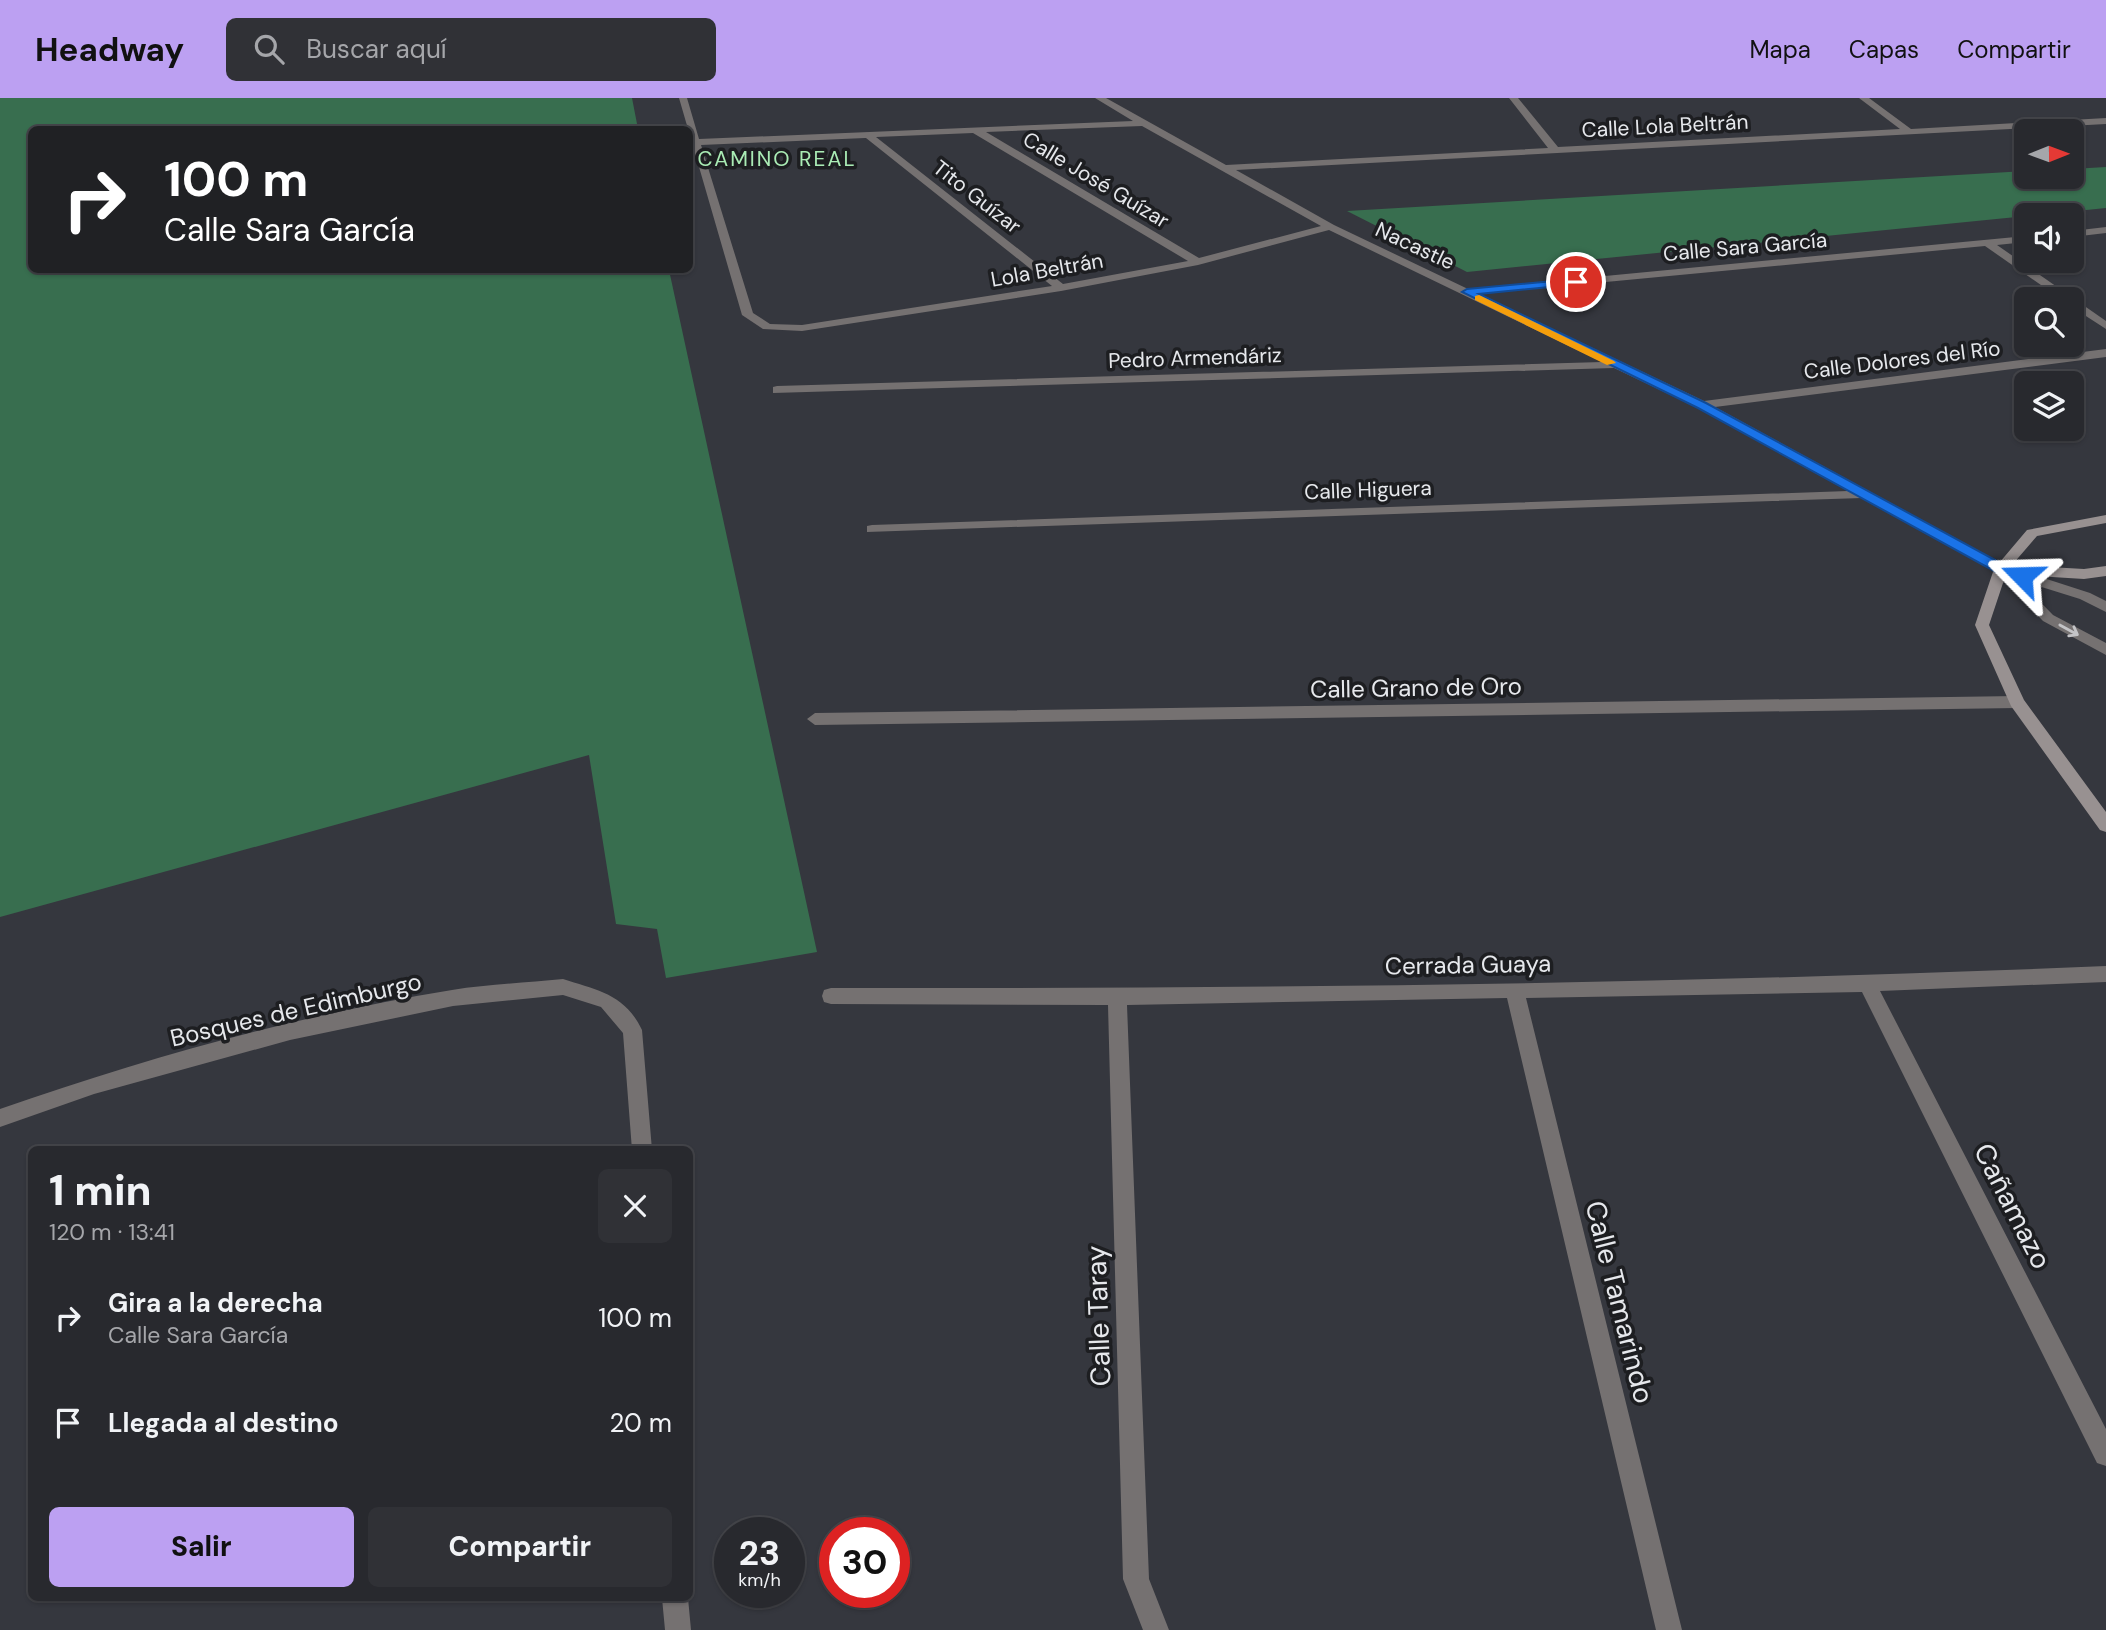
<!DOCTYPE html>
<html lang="es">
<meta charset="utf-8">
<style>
body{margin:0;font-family:"DM Sans",sans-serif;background:#303136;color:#f1f3f6;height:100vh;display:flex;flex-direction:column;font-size:26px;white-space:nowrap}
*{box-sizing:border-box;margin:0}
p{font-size:23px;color:#a5a6aa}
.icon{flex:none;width:38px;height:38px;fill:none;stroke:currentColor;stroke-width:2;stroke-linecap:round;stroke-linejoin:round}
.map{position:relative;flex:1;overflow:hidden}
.drawer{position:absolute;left:28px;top:1048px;width:665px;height:455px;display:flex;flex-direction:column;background:#28292e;border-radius:10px;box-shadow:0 2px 5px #0004,0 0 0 2px #44454a}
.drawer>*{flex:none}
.hud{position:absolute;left:28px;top:28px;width:665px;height:147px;border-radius:10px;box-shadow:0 2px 5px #0004,0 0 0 2px #44454a;background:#202124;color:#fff;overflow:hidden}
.needle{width:46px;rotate:89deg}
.fabs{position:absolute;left:2014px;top:21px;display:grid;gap:14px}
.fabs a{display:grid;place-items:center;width:70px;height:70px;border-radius:10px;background:#28292e;box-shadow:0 2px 5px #0004,0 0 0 2px #44454a;font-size:35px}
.speed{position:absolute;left:714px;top:1419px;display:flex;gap:14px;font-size:35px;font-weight:700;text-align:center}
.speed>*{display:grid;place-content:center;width:91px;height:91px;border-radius:50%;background:#28292e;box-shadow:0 2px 5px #0004,0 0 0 2px #44454a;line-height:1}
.speed small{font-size:18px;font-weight:400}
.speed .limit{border:10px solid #d22;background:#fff;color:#111}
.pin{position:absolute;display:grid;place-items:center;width:60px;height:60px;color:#fff;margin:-30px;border:4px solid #fff;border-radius:50%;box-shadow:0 2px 7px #0007}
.me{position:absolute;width:77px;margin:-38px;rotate:292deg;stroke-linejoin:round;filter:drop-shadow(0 0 5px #0008)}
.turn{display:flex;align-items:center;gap:24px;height:147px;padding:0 21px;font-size:32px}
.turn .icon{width:91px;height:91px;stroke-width:2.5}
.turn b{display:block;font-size:49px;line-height:60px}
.round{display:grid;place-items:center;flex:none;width:74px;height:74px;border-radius:10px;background:#303136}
.headline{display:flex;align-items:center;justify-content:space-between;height:119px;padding:0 21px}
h1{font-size:42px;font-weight:800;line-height:52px}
.cta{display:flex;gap:14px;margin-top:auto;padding:14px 21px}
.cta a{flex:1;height:80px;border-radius:10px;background:#bca0f2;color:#111;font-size:28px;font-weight:800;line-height:80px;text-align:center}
.cta a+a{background:#303136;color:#f1f3f6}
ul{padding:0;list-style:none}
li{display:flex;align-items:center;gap:21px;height:105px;padding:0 21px}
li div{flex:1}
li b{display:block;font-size:26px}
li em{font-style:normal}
header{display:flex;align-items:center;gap:42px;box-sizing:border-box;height:98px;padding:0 35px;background:#bca0f2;color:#111}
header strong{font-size:33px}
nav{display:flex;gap:38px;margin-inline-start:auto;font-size:24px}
.search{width:490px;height:63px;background:#303136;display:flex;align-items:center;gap:18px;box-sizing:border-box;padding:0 24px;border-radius:10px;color:#a5a6aa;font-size:26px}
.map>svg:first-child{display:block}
.green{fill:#386e4f}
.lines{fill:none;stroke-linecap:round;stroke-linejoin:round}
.street{fill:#757171;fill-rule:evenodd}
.secondary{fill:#989191;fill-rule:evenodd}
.oneway{stroke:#c4c4c7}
.route{fill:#1a73e8;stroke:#114b97;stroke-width:2}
.slow{fill:#f59e0b}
.labels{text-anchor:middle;stroke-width:7;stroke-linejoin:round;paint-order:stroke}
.far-street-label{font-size:21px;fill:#e6e8ec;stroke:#1d1e21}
.far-neighbourhood-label{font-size:21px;letter-spacing:2px;fill:#aaecb5;stroke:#1d1e21}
.street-label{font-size:24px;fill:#e6e8ec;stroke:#1d1e21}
.near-street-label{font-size:28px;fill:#e6e8ec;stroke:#1d1e21}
</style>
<header>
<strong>Headway</strong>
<div class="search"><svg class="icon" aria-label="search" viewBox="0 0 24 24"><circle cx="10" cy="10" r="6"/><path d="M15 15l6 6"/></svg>Buscar aquí</div>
<nav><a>Mapa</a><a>Capas</a><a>Compartir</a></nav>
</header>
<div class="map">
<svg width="2106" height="1532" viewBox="0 0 2106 1532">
<rect width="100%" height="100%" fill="#35373e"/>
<path class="green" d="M0,0h632l6,31 -606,1v140h637l148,682 -151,26 -9,-49 -41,-5 -27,-169 -589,162z
M2106,69v41l-639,64 -120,-61 679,-40v6h46v-8z"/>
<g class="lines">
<path class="street" d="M679,0h8l12,41 434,-18 -38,-23h11l120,67 322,-17 -39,-50h9l40,49 342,-18 -41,-31h10l42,31 195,-11v6l-870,46 98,55 134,64 558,-53v6l-29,3 109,76v8l-34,-22v-8h-11l-76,-53 -506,48 225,107 402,-52v8l-391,50 291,159 84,27 16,8v11l-26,-13 -61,-19 34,35 53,28v12l-63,-34 -47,-49 -134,-74 -995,34v-6l5,-1 976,-34 -150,-83 -84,-40 -841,25v-6l4,-1 825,-24 -273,-132 -131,35 -137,26 -259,40 -39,-2 -21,-14zM1142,28l179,100 -122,32 -213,-126zM973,35l215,128 -125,23 -187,-147zM865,40h1l186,148 -250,39 -32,-1 -17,-11 -52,-168z
M2106,129v6l-34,4v-6z
M2017,598l8,6 -8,6 -1202,17 -8,-6 8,-6z
M2106,868v16l-226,9 226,438v37l-9,-3 -235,-471 -336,6 156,632h-26l-149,-632 -380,7 22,574 20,51h-26l-20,-51 -15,-574 -277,-1 -7,-2 -2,-6 2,-6 7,-2c425,1 850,-4 1275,-22z
M563,881c34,11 62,15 79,51l10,120h-20l-9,-117 -22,-26 -38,-12 -110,11 -163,34 -196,54 -94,33v-18c146,-51 299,-94 452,-119 36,-6 74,-7 111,-11z
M662,1500h26l3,32h-26z"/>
<path class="secondary" d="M2106,417v8l-69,13 -25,29 72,4 22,-3v10l-22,3 -78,-5 -17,51 35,75 82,112v20l-6,-2 -89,-124 -36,-81 19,-56 33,-39z"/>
</g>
<defs><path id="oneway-shaft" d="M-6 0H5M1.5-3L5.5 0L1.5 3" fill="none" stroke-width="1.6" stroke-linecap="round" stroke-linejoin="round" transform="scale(1.75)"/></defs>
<use class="oneway" href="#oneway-shaft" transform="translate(2069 532) rotate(29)"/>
<path class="route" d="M1576,181l4,1v4l-101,10 227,109 300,163 21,7v6l-5,1 -26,-8 -298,-164 -236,-116 5,-3z"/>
<path class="slow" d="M1479,197l135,66 2,2 -9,2 -132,-65v-4z"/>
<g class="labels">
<g class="far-street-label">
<text transform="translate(1665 28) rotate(-3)" y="7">Calle Lola Beltrán</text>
<text transform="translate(1096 82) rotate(31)" y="7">Calle José Guízar</text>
<text transform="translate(977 99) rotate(38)" y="7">Tito Guízar</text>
<text transform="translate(1415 148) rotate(25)" y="7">Nacastle</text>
<text transform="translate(1745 149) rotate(-5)" y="7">Calle Sara García</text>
<text transform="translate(1047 172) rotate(-10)" y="7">Lola Beltrán</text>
<text transform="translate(1195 260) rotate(-2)" y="7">Pedro Armendáriz</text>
<text transform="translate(1902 262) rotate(-7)" y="7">Calle Dolores del Río</text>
<text transform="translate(1368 392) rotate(-2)" y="7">Calle Higuera</text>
</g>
<g class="far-neighbourhood-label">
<text x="777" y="68">CAMINO REAL</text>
</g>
<g class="street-label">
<text transform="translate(1416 590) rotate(-1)" y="8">Calle Grano de Oro</text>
<text transform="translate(1468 867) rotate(-1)" y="8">Cerrada Guaya</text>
<text transform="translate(296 912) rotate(-13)" y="8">Bosques de Edimburgo</text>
</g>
<g class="near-street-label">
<text transform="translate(2013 1108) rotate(63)" y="10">Cañamazo</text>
<text transform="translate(1620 1204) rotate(76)" y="10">Calle Tamarindo</text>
<text transform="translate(1098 1218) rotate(-92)" y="10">Calle Taray</text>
</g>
</g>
</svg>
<div class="fabs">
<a><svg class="needle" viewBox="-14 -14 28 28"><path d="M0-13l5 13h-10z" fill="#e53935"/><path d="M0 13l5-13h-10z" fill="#a5a6aa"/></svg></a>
<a><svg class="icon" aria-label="sound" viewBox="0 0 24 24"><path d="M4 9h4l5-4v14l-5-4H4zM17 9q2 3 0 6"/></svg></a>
<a><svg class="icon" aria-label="search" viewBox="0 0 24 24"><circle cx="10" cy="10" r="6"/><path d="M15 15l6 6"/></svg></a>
<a><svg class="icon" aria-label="layers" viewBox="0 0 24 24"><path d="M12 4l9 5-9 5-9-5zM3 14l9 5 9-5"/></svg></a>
</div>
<div class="speed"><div>23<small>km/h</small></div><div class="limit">30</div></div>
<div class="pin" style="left:1576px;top:184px;background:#d93025"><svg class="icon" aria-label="arrive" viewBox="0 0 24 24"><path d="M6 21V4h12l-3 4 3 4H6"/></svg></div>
<svg class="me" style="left:2022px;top:478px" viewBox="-20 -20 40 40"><path d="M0-17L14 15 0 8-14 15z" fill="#1a73e8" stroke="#fff" stroke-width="4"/></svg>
<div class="hud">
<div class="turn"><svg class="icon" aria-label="right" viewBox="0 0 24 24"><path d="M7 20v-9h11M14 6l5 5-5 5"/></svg><div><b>100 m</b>Calle Sara García</div></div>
</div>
<section class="drawer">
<div class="headline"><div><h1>1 min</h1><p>120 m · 13:41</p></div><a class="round"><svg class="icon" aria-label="close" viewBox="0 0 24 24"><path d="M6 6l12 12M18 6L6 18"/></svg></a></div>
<ul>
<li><svg class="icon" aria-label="right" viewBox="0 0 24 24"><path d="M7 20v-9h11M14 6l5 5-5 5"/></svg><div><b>Gira a la derecha</b><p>Calle Sara García</p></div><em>100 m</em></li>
<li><svg class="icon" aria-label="arrive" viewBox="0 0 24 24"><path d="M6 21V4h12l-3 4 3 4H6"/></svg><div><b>Llegada al destino</b></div><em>20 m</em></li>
</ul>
<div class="cta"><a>Salir</a><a>Compartir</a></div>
</section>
</div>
